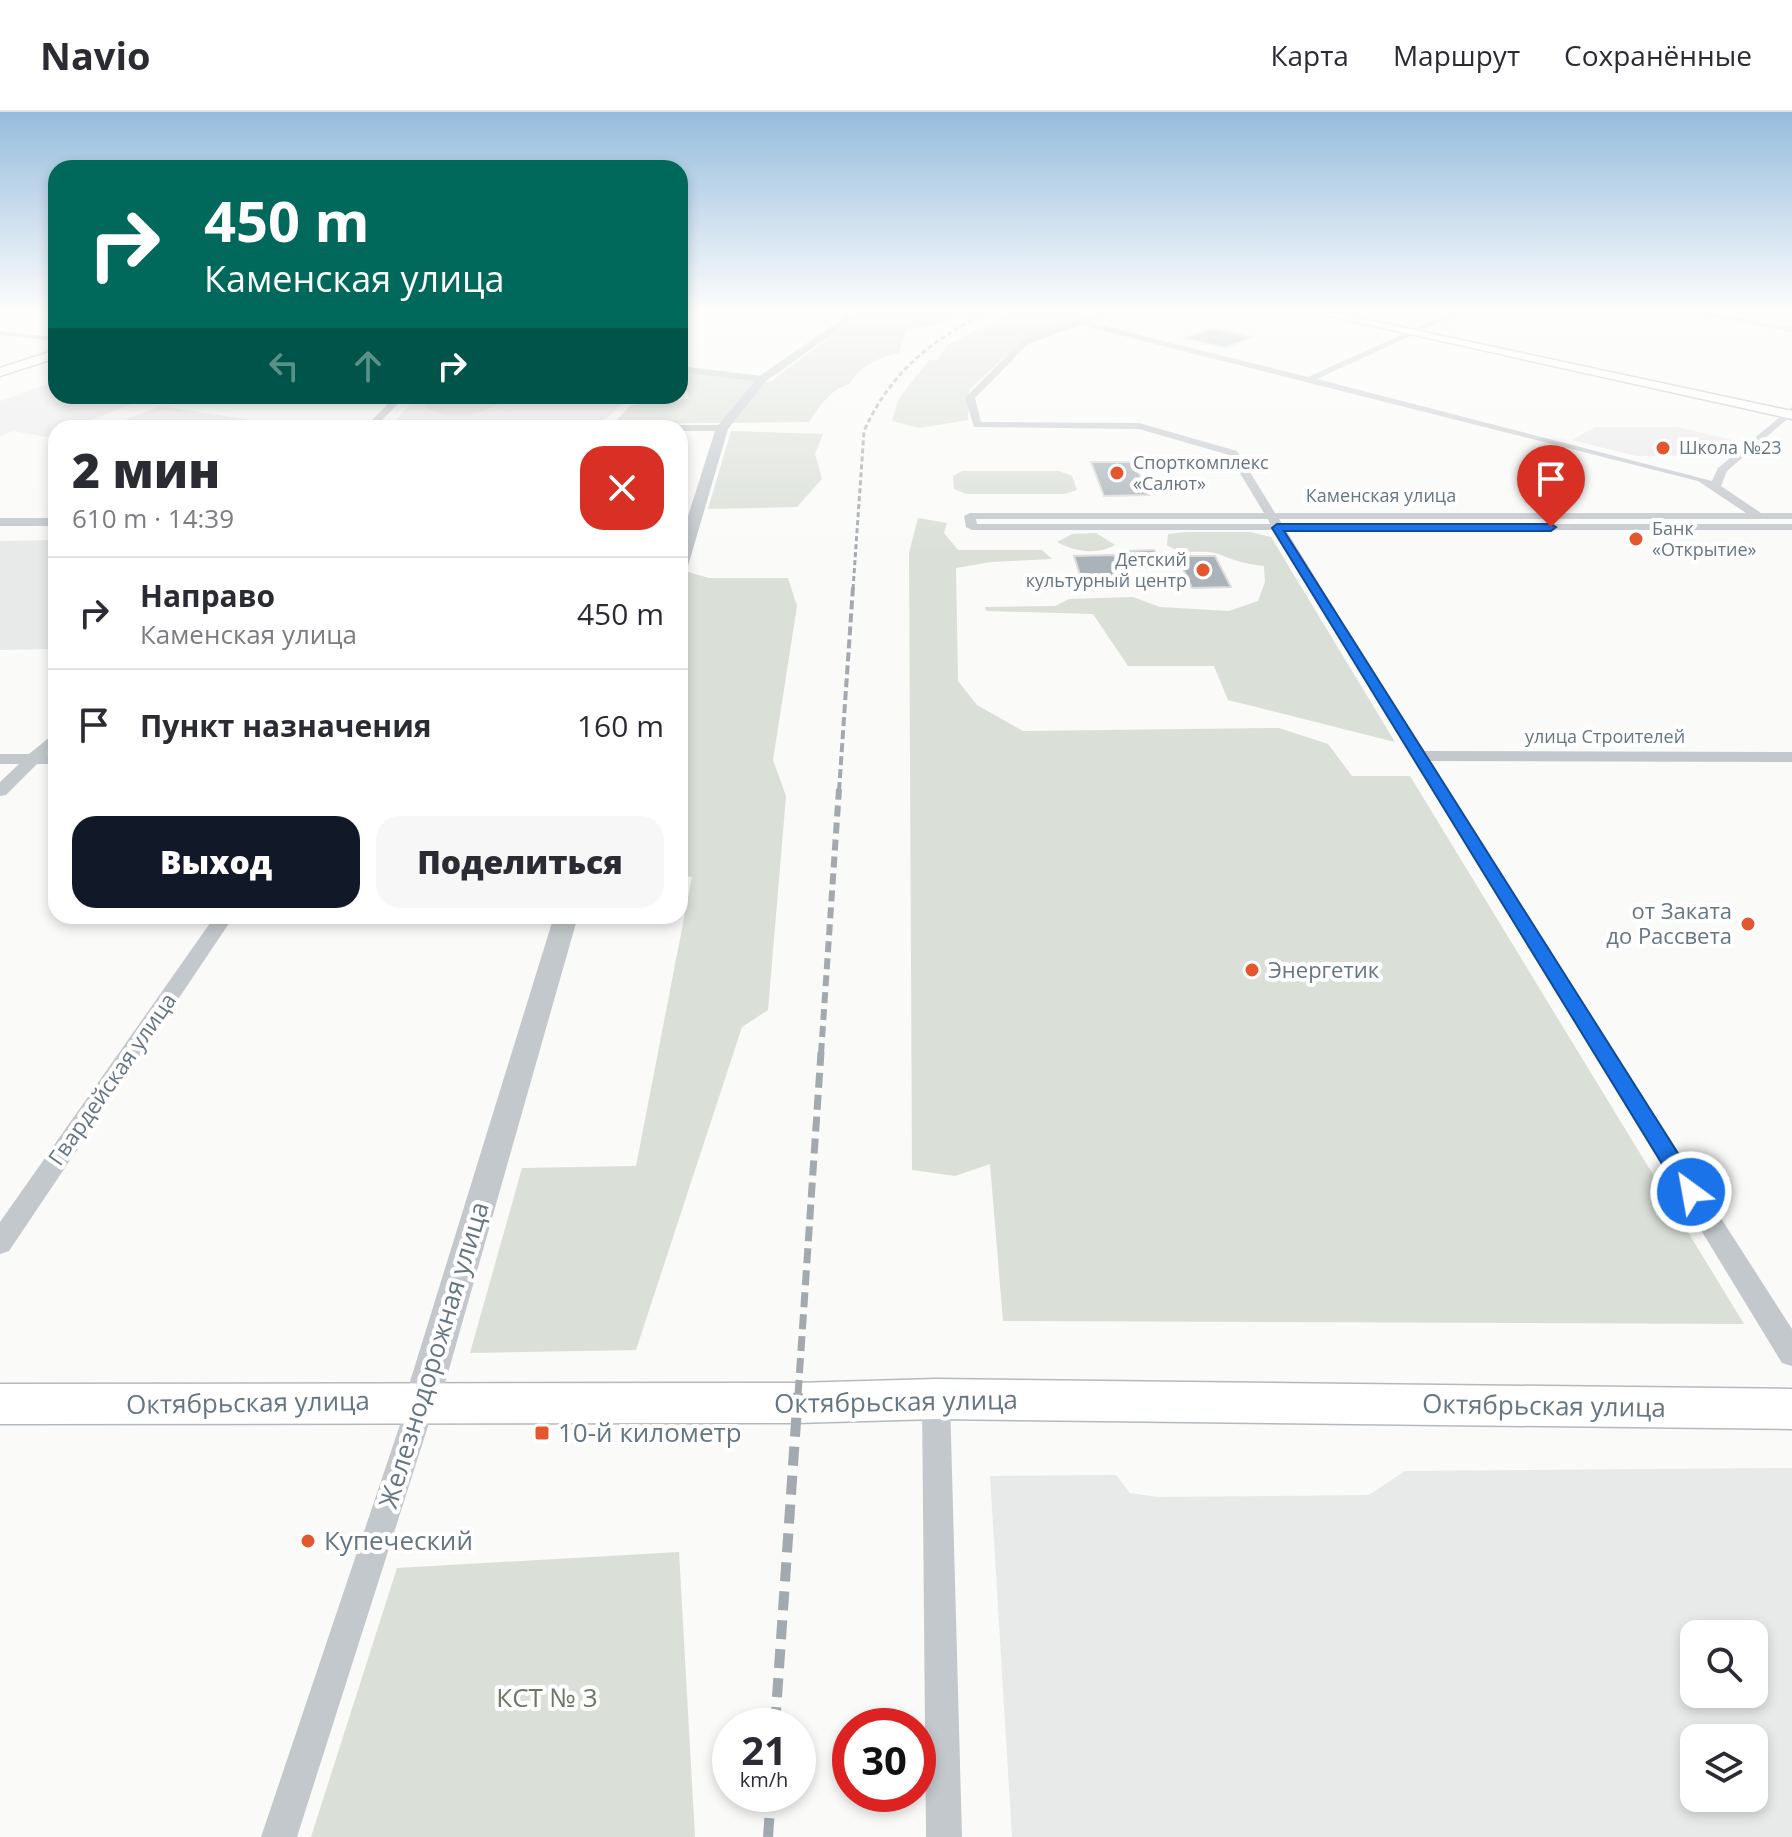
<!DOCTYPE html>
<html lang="ru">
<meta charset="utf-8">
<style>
body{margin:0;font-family:"Open Sans",sans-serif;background:#f7f7f7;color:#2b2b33;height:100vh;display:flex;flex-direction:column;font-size:30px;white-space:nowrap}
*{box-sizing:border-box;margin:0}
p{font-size:26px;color:#7c7c81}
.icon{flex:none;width:44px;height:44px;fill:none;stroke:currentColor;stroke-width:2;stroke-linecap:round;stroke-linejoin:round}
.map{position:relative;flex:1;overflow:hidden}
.side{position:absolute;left:48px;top:308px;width:640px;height:504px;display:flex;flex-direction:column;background:#fff;border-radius:24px;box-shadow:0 4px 12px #0003}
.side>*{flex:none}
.guide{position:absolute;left:48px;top:48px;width:640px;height:244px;border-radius:24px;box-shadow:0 4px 12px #0003;background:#00695c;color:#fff;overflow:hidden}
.tools{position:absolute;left:1680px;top:1508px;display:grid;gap:16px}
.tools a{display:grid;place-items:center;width:88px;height:88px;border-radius:16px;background:#fff;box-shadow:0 4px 12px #0003;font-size:40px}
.speed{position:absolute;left:712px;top:1596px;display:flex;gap:16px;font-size:40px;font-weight:700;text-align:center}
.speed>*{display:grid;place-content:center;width:104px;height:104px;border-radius:50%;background:#fff;box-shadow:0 4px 12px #0003;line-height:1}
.speed small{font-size:20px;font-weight:400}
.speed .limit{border:12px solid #d22;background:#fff;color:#111}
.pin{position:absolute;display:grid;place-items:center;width:68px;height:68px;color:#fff;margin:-82px -34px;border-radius:50% 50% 50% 0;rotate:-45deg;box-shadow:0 0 8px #0007}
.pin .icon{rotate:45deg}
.me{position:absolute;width:88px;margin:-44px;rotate:328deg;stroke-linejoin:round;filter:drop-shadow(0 0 6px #0008)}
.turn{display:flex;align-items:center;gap:28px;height:168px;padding:0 24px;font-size:36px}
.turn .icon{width:104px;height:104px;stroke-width:2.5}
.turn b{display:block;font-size:56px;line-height:68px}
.lanes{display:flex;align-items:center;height:76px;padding:0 24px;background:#0003;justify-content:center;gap:40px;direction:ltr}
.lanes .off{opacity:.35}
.round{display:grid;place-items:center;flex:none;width:84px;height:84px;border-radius:24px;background:#f7f7f7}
.summary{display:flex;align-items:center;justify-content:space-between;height:136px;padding:0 24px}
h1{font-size:48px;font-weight:800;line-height:60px}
.cta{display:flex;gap:16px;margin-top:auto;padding:16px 24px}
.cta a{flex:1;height:92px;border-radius:24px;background:#111827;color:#fff;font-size:32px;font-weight:800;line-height:92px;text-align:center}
.cta a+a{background:#f7f7f7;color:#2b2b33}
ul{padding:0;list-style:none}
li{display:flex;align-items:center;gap:24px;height:112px;padding:0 24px;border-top:2px solid #e1e1e2}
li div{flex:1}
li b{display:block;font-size:30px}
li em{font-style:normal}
header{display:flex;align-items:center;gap:48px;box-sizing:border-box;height:112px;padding:0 40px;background:#fff;border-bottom:2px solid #e1e1e2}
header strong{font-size:38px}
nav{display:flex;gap:44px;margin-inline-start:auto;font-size:28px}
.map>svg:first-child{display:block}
.built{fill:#e8e9e9;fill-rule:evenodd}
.green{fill:#dadfd7}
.building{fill:#aab3b9;stroke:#dcdcda;stroke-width:2}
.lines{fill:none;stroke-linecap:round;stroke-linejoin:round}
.secondary-casing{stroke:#b3babf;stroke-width:3}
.minor{fill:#c3c8cc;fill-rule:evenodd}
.tertiary{fill:#c3c8cc;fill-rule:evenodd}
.secondary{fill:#fff;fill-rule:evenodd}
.rail-far4{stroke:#a2aab0;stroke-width:3;stroke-dasharray:5 3;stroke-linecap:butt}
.rail-far3{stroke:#a2aab0;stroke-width:4;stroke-dasharray:9 4;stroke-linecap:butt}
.rail-far2{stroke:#a2aab0;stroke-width:6;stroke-dasharray:11 6;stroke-linecap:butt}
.rail-far1{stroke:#a2aab0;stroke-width:7;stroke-dasharray:15 7;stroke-linecap:butt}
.rail{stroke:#a2aab0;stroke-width:10;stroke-dasharray:19 10;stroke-linecap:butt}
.route{fill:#1a73e8;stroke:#114b97;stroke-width:2}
.poi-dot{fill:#e4572e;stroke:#fff;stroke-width:3}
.labels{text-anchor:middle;stroke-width:8;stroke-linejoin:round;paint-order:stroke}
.far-poi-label{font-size:18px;fill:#657683;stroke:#fff;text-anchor:start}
.far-street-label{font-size:18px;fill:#657683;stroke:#fff}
.poi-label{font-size:22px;fill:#657683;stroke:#fff;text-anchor:end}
.street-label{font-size:22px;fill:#657683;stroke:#fff}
.near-street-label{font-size:26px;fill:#657683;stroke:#fff}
.near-poi-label{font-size:26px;fill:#657683;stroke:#fff;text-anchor:start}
.near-park-label{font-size:26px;fill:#687a64;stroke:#fff}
</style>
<header>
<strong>Navio</strong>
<nav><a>Карта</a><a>Маршрут</a><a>Сохранённые</a></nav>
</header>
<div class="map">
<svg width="1792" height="1725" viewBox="0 0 1792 1725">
<rect width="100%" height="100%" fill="#fafaf8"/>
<path class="built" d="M45,273l11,2v9h59l28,4 -73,28h-14v5l-10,4 -33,-6 -13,5v-35z
M418,284h212l-26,25 -208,-1z
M161,294l97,15 -16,7h-138z
M1595,315h82l55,13 -19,15 -77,1 -64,-16z
M56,428v109l-56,1v-109z
M1792,1356v369h-780l-22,-361 126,-1 14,18 28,4 211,-2 36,-24zM1754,1522v60h-60v-60zM1754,1626v60h-60v-60z"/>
<path class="green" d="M864,200h99l-22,12 -35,5 -7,24c-18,3 -41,14 -49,31 -21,6 -29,21 -41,38l-196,2 18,-19 58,-6 -2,-8 -7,-1v-19l90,11z
M1011,200h90l-81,30 -51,48 -1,30 -49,8 -27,-7 7,-23 30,-38h9l8,-14z
M436,284h75c-21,17 -57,27 -83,13l-2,-4z
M731,319l92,3 -8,20 7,25 -25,28 -89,2z
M962,359h97l13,5 5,14 -13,4h-98l-12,-5 -1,-13z
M918,406l29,5 -3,10 14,17h84l10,9 -61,3 -35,6 2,113 19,24 46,26 256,-3 49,16 24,32h58l334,548 -741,-3 -13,-157 -35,12 -43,-6 -3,-617z
M1187,420h63l21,5 124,205 -167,-42 -14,-34h-86l-35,-52 -107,-3 -1,-4 70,-1 14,-7 64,-2 27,10 69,4 29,-10 7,-19 -1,-16c-17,-2 -30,-5 -45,-12 -17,-6 -36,3 -52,-9l1,-11z
M1096,421l19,12c-17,10 -40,7 -58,-3l15,-8z
M688,460l21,6h79l9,28 -24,154 13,36 -18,214 -26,17 -106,323 -166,3 52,-185 114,-2 56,-289 -12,-1v-280z
M679,1440l16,285h-384l86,-269z"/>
<path class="building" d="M1213,216l39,9 -27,11 -40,-10z
M1091,350h43l15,33 -45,1z
M1154,438l8,18h-27l-6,-17z
M1114,443l11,32h-41l-10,-31z
M1177,444h38l16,31 -39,1z"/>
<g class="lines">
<g class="secondary-casing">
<path id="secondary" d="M1311,200h20l461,99v8z
M56,238v8l-56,18v-8z
M936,1267l856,10v40l-856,-10 -141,4 -795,1v-40l795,-1z"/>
</g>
<path class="minor" d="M1101,200h11l-24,10 220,55 144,-65h10l-145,67 395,102 6,-13 74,-61v8l-65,56 -6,15 40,27h31v6h-513l3,5h510v6h-506l136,221 370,1v10l-364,-1 364,568v37l-10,-3 -508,-833h-302l-6,-3 -2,-11 6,-3h294l-35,-58 -90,-26 -165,-2 -9,-29 57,-58zM1080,213l618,156 48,32h-471l-38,-62 -98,-28 -158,-1 -6,-24 53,-54zM976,407h292l2,5h-293z
M1687,200h17l88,16v4z
M0,219l56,6v4l-56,-6z
M680,254l82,10 4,3 -4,3 -82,-10z
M396,284h10l-28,28 344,1 5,3 -5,3h-42v-3h-316z
M56,620v14l-9,8h9v10h-19l-31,31 -6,1v-14l19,-18h-19v-10h29z
M215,804h19l-225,335 -9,3v-32z
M936,1273l10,4 4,10 12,438h-36l-4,-438 4,-10z
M422,1275l10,4 4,10 -139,436h-36l147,-436 4,-10z"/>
<path class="tertiary" d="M852,200h12l-98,69 -38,48 -40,137 -8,5v-30l36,-113 42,-51z
M0,406h56v8h-56z
M554,804h24l-138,485 -5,13 -13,5 -13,-5 -5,-13z"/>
<use href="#secondary" class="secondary"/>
<path class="rail-far4" d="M853,477l11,-158c26,-58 67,-91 123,-119"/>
<path class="rail-far3" d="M839,679l14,-204"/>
<path class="rail-far2" d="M821,942l18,-265"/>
<path class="rail-far1" d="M798,1283l23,-343"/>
<path class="rail" d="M775,1614l23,-333
M768,1725l3,-43"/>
</g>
<linearGradient id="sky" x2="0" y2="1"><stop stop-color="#96bcdc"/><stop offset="0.45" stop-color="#fdfdfc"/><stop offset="1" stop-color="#fdfdfc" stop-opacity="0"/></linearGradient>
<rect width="1792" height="442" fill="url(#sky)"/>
<path class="route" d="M1277,412h274l5,3 -5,4h-267l414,654 4,7 -4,6 -7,3 -8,-3 -411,-670z"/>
<g class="poi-dot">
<circle cx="1663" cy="336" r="8"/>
<circle cx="1117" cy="361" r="8"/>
<circle cx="1636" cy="427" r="8"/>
<circle cx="1203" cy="458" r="8"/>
<circle cx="1748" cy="812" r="8"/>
<circle cx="1252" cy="858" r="8"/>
<rect x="534" y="1313" width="16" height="16" rx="4"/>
<circle cx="308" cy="1429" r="8"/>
</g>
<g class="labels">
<g class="far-poi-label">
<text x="1679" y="342">Школа №23</text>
<text x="1133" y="357">Спорткомплекс<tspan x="1133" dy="21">«Салют»</tspan></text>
<text x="1652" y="423">Банк<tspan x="1652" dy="21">«Открытие»</tspan></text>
<text x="1187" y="454" text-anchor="end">Детский<tspan x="1187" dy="21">культурный центр</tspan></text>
</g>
<g class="far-street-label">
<text x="1381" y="390">Каменская улица</text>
<text x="1605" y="631">улица Строителей</text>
</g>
<g class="poi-label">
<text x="1732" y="807">от Заката<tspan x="1732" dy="25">до Рассвета</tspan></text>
<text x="1268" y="866" text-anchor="start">Энергетик</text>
</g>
<g class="street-label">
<text transform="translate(112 967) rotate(-55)" y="8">Гвардейская улица</text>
</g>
<g class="near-street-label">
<text transform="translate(434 1243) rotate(-73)" y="9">Железнодорожная улица</text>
<text transform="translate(896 1290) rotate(-1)" y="9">Октябрьская улица</text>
<text transform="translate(248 1291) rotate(-1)" y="9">Октябрьская улица</text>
<text transform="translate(1544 1294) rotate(1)" y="9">Октябрьская улица</text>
</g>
<g class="near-poi-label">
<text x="558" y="1330">10-й километр</text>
<text x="324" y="1438">Купеческий</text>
</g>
<g class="near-park-label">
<text x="547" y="1595">КСТ № 3</text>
</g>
</g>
</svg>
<div class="tools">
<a><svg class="icon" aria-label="search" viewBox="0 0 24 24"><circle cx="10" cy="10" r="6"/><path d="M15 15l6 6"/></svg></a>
<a><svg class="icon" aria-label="layers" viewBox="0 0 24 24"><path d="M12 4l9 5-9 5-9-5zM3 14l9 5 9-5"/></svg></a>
</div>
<div class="speed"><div>21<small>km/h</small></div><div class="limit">30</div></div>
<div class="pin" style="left:1551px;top:415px;background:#d93025"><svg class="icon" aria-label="arrive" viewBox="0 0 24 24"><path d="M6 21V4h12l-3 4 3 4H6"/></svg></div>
<svg class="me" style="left:1691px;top:1080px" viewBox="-20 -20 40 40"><circle r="17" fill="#1a73e8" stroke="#fff" stroke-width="3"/><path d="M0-11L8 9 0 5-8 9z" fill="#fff"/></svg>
<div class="guide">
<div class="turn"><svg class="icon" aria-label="right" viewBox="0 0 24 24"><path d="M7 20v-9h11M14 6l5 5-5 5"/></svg><div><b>450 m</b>Каменская улица</div></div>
<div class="lanes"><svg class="icon off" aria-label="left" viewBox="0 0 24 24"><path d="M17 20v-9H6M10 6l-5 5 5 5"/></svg><svg class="icon off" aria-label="ahead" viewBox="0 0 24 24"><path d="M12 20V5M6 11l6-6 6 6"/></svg><svg class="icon" aria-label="right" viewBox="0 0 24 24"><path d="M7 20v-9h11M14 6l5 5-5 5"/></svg></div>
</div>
<section class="side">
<div class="summary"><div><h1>2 мин</h1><p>610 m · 14:39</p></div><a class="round" style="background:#d93025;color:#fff"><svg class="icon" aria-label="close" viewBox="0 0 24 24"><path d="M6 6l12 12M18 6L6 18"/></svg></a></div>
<ul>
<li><svg class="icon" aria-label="right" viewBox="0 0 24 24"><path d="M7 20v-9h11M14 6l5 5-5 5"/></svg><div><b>Направо</b><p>Каменская улица</p></div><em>450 m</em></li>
<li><svg class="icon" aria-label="arrive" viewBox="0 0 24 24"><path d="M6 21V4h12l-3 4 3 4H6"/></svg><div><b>Пункт назначения</b></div><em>160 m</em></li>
</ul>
<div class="cta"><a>Выход</a><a>Поделиться</a></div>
</section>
</div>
